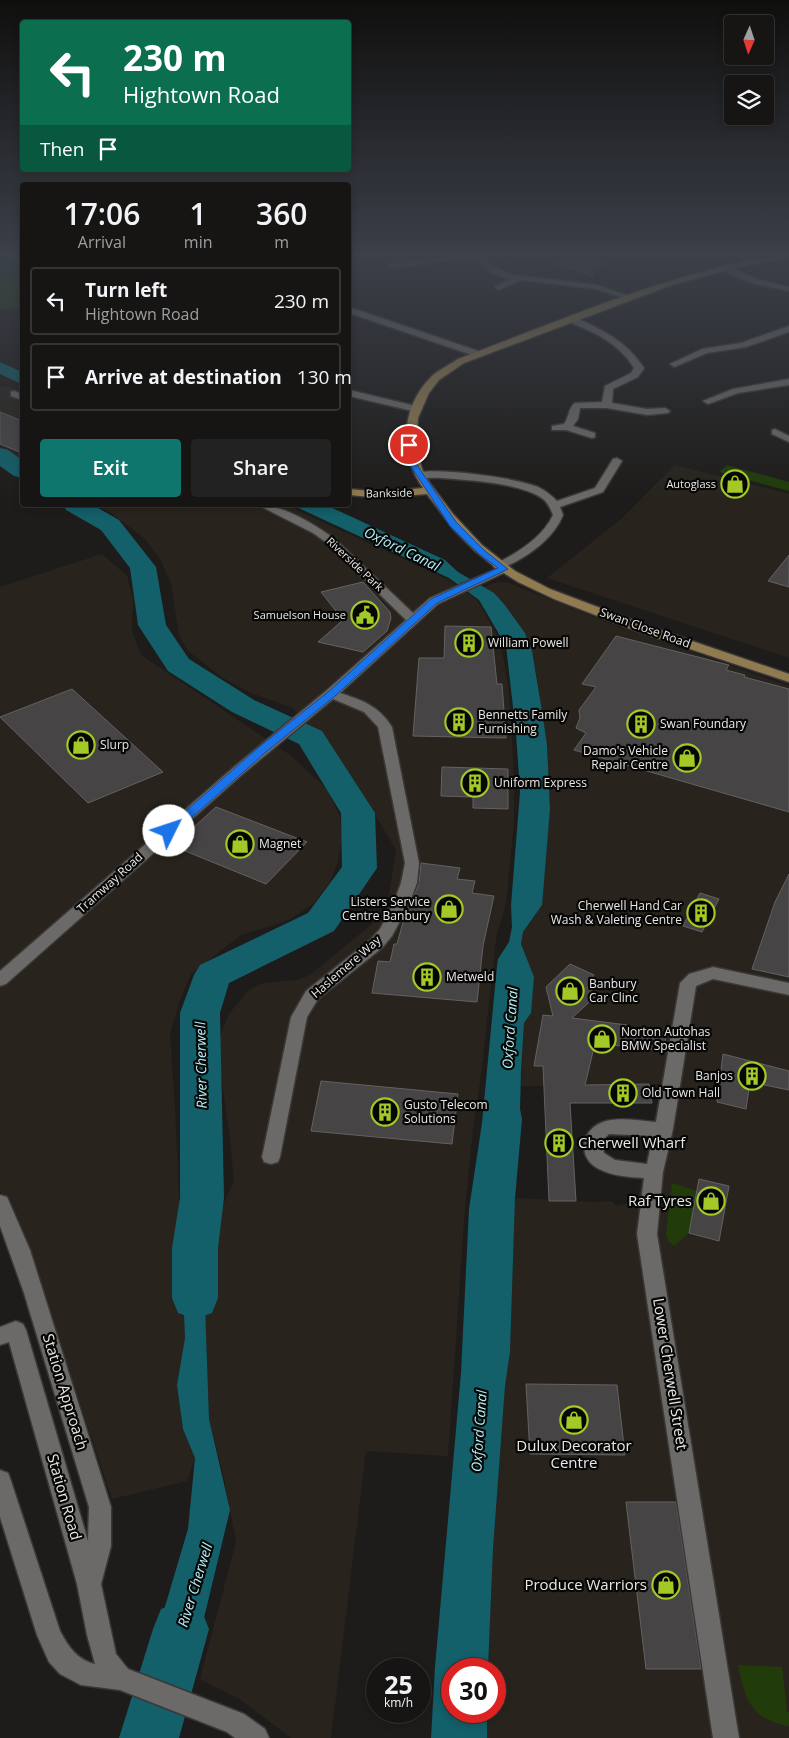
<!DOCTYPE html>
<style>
body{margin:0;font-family:"Open Sans",sans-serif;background:#232222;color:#f1f3f6;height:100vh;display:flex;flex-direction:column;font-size:19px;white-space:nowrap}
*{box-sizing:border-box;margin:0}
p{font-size:16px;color:#9e9fa0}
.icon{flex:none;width:28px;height:28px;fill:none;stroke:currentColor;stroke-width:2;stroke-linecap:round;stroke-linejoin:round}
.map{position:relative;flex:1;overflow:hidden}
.drawer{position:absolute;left:20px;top:182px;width:331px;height:325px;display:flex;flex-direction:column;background:#161514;border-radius:5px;box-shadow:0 2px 8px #0003,0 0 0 1px #353434}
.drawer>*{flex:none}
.banner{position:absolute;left:20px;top:20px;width:331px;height:152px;border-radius:5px;box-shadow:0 2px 8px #0003,0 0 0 1px #353434;background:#0b6e4f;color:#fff;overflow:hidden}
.needle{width:32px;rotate:183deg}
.fabs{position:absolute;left:724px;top:15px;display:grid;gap:10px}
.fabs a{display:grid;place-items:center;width:50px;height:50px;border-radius:5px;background:#161514;box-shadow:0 2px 8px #0003,0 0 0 1px #353434;font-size:25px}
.speed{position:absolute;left:366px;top:1658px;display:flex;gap:10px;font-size:25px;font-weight:700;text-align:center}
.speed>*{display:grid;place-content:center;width:65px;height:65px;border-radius:50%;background:#161514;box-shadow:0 2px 8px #0003,0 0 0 1px #353434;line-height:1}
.speed small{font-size:12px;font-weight:400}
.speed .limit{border:8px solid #d22;background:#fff;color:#111}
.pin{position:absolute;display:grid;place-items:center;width:42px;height:42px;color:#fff;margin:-21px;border:2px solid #fff;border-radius:50%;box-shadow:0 1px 5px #0007}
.me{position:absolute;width:55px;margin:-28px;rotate:49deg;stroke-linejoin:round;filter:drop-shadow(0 0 4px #0008)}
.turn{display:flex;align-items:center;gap:18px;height:105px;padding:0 20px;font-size:22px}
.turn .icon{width:65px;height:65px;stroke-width:2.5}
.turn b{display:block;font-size:35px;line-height:42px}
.then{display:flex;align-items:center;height:48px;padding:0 20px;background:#0003;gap:10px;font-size:19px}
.eta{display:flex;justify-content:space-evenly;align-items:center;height:85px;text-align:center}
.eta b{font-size:30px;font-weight:600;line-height:35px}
.cta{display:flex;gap:10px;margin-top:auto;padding:10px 20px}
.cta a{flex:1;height:58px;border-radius:5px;background:#0f766e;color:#fff;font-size:20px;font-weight:600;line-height:58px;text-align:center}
.cta a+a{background:#232222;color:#f1f3f6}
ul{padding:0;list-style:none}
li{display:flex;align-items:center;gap:15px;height:68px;margin:0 10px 8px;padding:0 10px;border:2px solid #353434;border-radius:5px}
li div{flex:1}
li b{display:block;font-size:19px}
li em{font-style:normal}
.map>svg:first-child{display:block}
.built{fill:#28241d}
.green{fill:#213c0a}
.water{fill:#135f6a}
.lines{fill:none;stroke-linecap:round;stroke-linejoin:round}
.river{fill:#135f6a;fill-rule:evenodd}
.building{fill:#474445;stroke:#646162}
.street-casing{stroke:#3a3837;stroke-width:3}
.secondary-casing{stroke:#3a3837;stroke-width:3}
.street{fill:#6c6a68;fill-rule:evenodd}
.secondary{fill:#907b51;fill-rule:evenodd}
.route{fill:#1a73e8;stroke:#114b97}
.labels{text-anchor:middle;stroke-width:4.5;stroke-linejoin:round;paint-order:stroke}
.far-poi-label{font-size:11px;fill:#e9e8e7;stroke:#070706;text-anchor:end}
.far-street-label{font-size:11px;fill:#e9e8e7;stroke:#070706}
.street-label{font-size:12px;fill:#e9e8e7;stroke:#070706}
.poi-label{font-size:12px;fill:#e9e8e7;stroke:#070706;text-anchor:start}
.water-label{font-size:14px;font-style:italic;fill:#b6f0fa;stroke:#070706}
.near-poi-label{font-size:15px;fill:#e9e8e7;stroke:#070706;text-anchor:end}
.near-street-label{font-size:15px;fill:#e9e8e7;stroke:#070706}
</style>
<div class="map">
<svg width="789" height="1738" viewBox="0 0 789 1738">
<rect width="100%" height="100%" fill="#1e1c1a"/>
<path class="built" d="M5,386l17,6v73l-22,-12v-65z
M675,465l114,29v164l-242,-80 74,-59z
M96,505h190l161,74 30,21 20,35 4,10 7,40 3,34 3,59v44l-8,82 -9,29 -4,33 -11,102 -9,62 -8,77 -17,249 -82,-5 -35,287h-40l-53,-40 -38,-19 36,-137 -12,-64 -15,-59 -2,-54 -2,-61 3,-51 10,-36 16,-37 -5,-50 -8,-53 -2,-37 10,-26 20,-24 14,-7 34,-3 13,-5 62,-51 16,-22 8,-52 -20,-34 -83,-108 -42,-15 -28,-15 -35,-27 -9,-16 -8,-52 -11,-24 -15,-20 -34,-26z
M102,554l25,22 6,23 -1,32 9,24 149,100 38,35 12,27 2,21 -4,23 -8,21 -17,22 -24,16 -48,15 -50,39 -12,29 -9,31 5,73 10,231 -8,47 6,44 12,29 -8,23 -75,18 -84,-252 -28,-57v-603z
M498,582l11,1 112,45 168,58v1052h-302v-27h8v-42h-7l5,-120 12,-163 5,-34 5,-154 80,4 17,-1 4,5 21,-4 24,-118 -140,2 3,-63 7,-10 -4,-53 -6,-16 2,-12 12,-16 8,-44 7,-63 -3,-64 -11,-72 -7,-33 -35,-47 -13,-5z"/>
<path class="green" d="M0,257l22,15v36l-22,1z
M727,465l62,17v9l-70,-19z
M672,1183l25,8 -8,42 -15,13 -6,-5 -2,-7z
M738,1665l44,2 5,45h2v14c-38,-7 -44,-26 -51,-61z"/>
<path class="water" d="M0,362l22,10v12l-22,-10z
M292,505h34l119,55 13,12 36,21 10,11 21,29 7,18 10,60 5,34 3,64 -8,96 -19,27 -2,12 13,33 -3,36 -7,10 -3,49 -1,37 2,10 -7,79 -5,154 -5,34 -12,163 -5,120h-36v42h35v27h-56l4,-71 26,-294 8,-164 13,-86 15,-157 1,-7 11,-17 3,-15 -1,-22 9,-113 -4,-59 -10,-87 -27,-46 -30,-22z
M181,1247l27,6 -3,51 4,115 21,91 -41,170 -42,-13 41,-138 7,-71 -12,-29 -6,-44 8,-47z"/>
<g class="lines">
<path class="river" d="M0,448l8,2 14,10v18l-8,-2 -14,-10z
M63,505h30l26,15 37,47 10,58 23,34 65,41 68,31 53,82 2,55 -43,63 -105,52 -9,30 4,185 -6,50v50l-6,15 -17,6 -17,-6 -6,-15v-50l8,-50v-185l14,-38 6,-10 108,-52 34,-46 -1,-54 -42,-69 -67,-32 -64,-41 -30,-46 -8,-57 -29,-38 -35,-20z
M181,1601l20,8 8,20 -30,109h-60l34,-109 8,-20z"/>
</g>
<path class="building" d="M577,255h5l23,10 -14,4 2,7 -38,-12z
M0,412l22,9v32l-22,-9z
M789,555v32l-21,-6z
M363,582l27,30 1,6 -4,13 -24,21 -45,-10 25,-22 -22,-28z
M445,626l46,1 6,57h5l4,54 -93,-2 6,-78h25z
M616,636l113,29 -3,5 19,5 -1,2 45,12v123l-215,-62 12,-17 -10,-5 4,-10 -1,-8 17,-23 -14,-3z
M72,689l91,83 -75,31 -88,-86z
M442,767l66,2v40l-35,-1v-11l-32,-1z
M216,807l91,35 -41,42 -93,-38z
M421,863l39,5 -3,11 18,2 -3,12 22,3 -11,50 -6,56 -105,-9 6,-32 12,1 4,-18h3l8,-29 14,-31z
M789,874v103l-37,-8 23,-67z
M700,893l19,6 -17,33 -19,-6z
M570,964l24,11 -7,13 11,6 -26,24 55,7 -3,4 42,6 -2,16 -69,-8 -10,42 64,-1 3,19h-82l6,98h-27l-6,-135h-9l9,-51 10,1 -7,-29z
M723,1054l66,17v19l-39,-8 -4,27 -29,-7z
M321,1081l137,13 -6,50 -141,-13z
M699,1179l30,7 -10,55 -30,-8z
M526,1384l91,1 8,70 -95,-1z
M626,1502h50l25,167h-55z"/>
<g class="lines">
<g class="street-casing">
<path id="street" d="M454,255h35l-2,3 1,5 21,11 88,11 37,13 -4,2 -34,-11 -75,-9 -22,10 -4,-2 1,-2 15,-7c-10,-1 -28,-9 -31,-19l-20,-1 -68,9 -4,-2 4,-2z
M734,255h11l10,7 -7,2z
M722,266h6l29,13 32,8v4l-38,-8 -29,-13z
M349,307l132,45 1,2 -1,2h-6l-126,-43z
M567,317h6c29,12 53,24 71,51l-6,9 -25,12 -1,14 35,6 18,-1 5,3 -2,2 -21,2 -40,-7h-27l-2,11 -5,7 22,7v4l-3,1 -26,-8h-14v-4l12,-2c5,-6 4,-16 11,-21l27,-1 3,-16 26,-13 3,-5c-15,-25 -40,-36 -67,-47z
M789,326v6l-43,15 -39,6 -33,14 -4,-3 32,-15 39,-6z
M789,379v6l-51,8 -30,11 -5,-3 30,-12z
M349,390l71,17 2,2 -5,3 -68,-16z
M14,391l8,3v6l-11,-4v-4z
M775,429l14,7v6l-17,-8v-4z
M617,458l5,3 -19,31 -43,15 3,8c-9,23 -34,41 -56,51l3,3 -2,2 -70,33 -98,89c22,7 39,13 52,34l27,136 -2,20 -8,21 -17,32 -10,12 -64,51 -11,18 -27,140 -2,5 -7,2 -7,-2 -2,-5 29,-140 15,-26 64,-51 10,-11 13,-25 8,-21 4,-20 -27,-136 -14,-15 -31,-13 -89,74 -238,211 -6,2v-15l234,-204 92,-76 80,-71 -79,-77 -14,-10 -55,-28c26,0 56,19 77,34l78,74 17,-15 66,-29 -3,-3 2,-2c21,-10 48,-27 58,-49 -3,-7 -5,-12 -10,-16 -20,-16 -76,-19 -102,-21 -8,-1 -20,2 -26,-3l1,-2c22,-6 101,5 122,14 8,4 13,8 19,14l38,-13 18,-29z
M713,967l76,16v12l-76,-16 -17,7 -23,143 -10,43 -6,62 82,504h-26l-76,-504 7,-56c-15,-1 -32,-2 -45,-9 -24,-12 -17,-42 7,-48 15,-4 35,0 50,1l24,-139 9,-9zM609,1134l44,2 -6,28 -32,-4 -11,-7 -2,-12z
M0,1195l7,2 23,53 81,257v39l-10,38 15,70 12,15 116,45 21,15 4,9h-34l-8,-6 -107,-42 -39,-5 -21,-11 -11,-12 -12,-27 -37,-118v-47l8,3 3,8 49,150c8,15 17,29 35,33l-8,-29 -10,-51 -68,-242 -9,3v-18l16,-6 7,3 3,6 62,211 1,-34 -65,-214 -24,-67z"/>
</g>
<g class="secondary-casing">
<path id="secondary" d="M8,255h10l4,4v5z
M778,255h11v3l-38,6 -79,21 -208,78 -25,17 -10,13 -11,25 -2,25 6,26 7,13 24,32 29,31 33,26 35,18 98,37 141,48v8l-150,-50 -85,-33 -36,-17 -22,-14 -22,-18 -20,-20 -27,-36 -46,4 -32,-3v-6l32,3 42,-4c-24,-34 -23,-81 9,-112 8,-7 17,-11 26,-17 104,-39 209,-86 320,-104z"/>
</g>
<use href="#street" class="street"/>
<use href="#secondary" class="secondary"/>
</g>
<linearGradient id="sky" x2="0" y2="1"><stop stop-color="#100f0e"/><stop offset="0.51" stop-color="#3b4049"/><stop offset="1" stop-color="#3b4049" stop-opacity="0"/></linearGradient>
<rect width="789" height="499" fill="url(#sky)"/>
<path class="route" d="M406,443l7,2 4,20 39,57 29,29 23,18 -71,34 -102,93 -69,56 -93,82h-8l-2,-3 2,-2 94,-82 69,-55 103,-93 67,-31 -19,-14 -29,-28 -40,-61z"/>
<defs>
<g id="shop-ring" transform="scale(1.4375)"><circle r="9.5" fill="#070706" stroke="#a3c927" stroke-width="1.5"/><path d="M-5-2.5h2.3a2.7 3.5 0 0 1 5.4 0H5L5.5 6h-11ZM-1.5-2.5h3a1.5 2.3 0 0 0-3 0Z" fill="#a3c927"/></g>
<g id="civic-ring" transform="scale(1.4375)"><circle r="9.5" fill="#070706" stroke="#a3c927" stroke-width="1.5"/><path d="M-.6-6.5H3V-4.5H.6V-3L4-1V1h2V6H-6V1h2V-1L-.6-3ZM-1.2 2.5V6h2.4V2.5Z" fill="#a3c927"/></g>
<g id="building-ring" transform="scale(1.4375)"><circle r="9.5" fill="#070706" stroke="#a3c927" stroke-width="1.5"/><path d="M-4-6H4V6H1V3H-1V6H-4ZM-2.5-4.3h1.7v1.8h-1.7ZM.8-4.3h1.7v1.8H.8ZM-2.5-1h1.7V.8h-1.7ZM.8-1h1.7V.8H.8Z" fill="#a3c927"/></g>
</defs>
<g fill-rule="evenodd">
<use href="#shop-ring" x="735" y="484"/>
<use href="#civic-ring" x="365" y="615"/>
<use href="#building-ring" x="469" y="643"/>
<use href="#building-ring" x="459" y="722"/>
<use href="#building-ring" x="641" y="724"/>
<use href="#shop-ring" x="81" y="745"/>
<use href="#shop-ring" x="687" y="758"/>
<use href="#building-ring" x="475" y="783"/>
<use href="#shop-ring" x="240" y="844"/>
<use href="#shop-ring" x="449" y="909"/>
<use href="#building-ring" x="701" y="913"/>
<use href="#building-ring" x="427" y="977"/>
<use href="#shop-ring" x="570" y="991"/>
<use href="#shop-ring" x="602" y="1039"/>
<use href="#building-ring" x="752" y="1076"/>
<use href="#building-ring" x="623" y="1093"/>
<use href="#building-ring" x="385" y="1112"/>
<use href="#building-ring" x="559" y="1143"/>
<use href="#shop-ring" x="711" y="1201"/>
<use href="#shop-ring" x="574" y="1420"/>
<use href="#shop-ring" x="666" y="1585"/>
</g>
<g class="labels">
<g class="far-poi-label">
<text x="716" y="488">Autoglass</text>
<text x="346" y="619">Samuelson House</text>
</g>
<g class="far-street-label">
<text transform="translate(389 493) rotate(-1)" y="4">Bankside</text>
<text transform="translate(355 564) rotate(43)" y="4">Riverside Park</text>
</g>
<g class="street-label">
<text transform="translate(645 628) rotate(20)" y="4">Swan Close Road</text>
<text transform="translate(110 883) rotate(-42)" y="4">Tramway Road</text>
<text transform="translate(346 967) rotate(-41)" y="4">Haslemere Way</text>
</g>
<g class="poi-label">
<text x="488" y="647">William Powell</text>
<text x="478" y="719">Bennetts Family<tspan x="478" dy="14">Furnishing</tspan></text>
<text x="660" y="728">Swan Foundary</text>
<text x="100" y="749">Slurp</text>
<text x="668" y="755" text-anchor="end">Damo's Vehicle<tspan x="668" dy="14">Repair Centre</tspan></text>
<text x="494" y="787">Uniform Express</text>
<text x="259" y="848">Magnet</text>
<text x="430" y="906" text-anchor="end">Listers Service<tspan x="430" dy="14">Centre Banbury</tspan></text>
<text x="682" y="910" text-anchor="end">Cherwell Hand Car<tspan x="682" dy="14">Wash &amp; Valeting Centre</tspan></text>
<text x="446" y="981">Metweld</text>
<text x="589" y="988">Banbury<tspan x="589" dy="14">Car Clinc</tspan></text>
<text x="621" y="1036">Norton Autohas<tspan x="621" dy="14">BMW Specialist</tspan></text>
<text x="733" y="1080" text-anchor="end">Banjos</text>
<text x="642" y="1097">Old Town Hall</text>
<text x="404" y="1109">Gusto Telecom<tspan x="404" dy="14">Solutions</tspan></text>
</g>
<g class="water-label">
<text transform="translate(402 549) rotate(26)" y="5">Oxford Canal</text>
<text transform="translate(510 1028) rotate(-86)" y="5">Oxford Canal</text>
<text transform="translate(201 1065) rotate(-91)" y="5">River Cherwell</text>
<text transform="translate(479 1431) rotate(-86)" y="5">Oxford Canal</text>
<text transform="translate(195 1585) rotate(-73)" y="5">River Cherwell</text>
</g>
<g class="near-poi-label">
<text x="578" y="1148" text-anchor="start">Cherwell Wharf</text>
<text x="692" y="1206">Raf Tyres</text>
<text x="574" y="1451" text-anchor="middle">Dulux Decorator<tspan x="574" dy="17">Centre</tspan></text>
<text x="647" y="1590">Produce Warriors</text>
</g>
<g class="near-street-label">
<text transform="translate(670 1374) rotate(81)" y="5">Lower Cherwell Street</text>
<text transform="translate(65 1392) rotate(73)" y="5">Station Approach</text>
<text transform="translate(64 1497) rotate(74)" y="5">Station Road</text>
</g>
</g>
</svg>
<div class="fabs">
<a><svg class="needle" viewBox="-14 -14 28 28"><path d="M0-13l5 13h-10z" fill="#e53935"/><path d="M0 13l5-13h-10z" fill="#9e9fa0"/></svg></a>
<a><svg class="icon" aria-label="layers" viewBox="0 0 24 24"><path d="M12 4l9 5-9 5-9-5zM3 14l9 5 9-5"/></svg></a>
</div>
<div class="speed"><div>25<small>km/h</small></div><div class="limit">30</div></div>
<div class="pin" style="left:409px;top:445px;background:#d93025"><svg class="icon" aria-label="arrive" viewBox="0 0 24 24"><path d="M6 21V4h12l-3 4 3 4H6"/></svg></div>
<svg class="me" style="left:169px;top:831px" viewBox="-20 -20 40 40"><circle r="19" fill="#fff"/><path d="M0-13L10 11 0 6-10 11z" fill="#1a73e8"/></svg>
<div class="banner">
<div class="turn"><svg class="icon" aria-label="left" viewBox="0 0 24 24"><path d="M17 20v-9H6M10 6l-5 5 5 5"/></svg><div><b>230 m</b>Hightown Road</div></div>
<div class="then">Then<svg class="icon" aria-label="arrive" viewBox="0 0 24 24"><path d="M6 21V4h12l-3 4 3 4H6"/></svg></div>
</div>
<section class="drawer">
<div class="eta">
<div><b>17:06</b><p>Arrival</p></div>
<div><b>1</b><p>min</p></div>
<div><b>360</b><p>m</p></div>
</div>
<ul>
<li><svg class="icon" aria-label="left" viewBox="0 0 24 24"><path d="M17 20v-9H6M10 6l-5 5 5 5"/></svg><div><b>Turn left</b><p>Hightown Road</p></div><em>230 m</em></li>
<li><svg class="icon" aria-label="arrive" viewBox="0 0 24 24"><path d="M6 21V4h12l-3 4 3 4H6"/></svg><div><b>Arrive at destination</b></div><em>130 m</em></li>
</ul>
<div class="cta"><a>Exit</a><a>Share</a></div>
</section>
</div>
